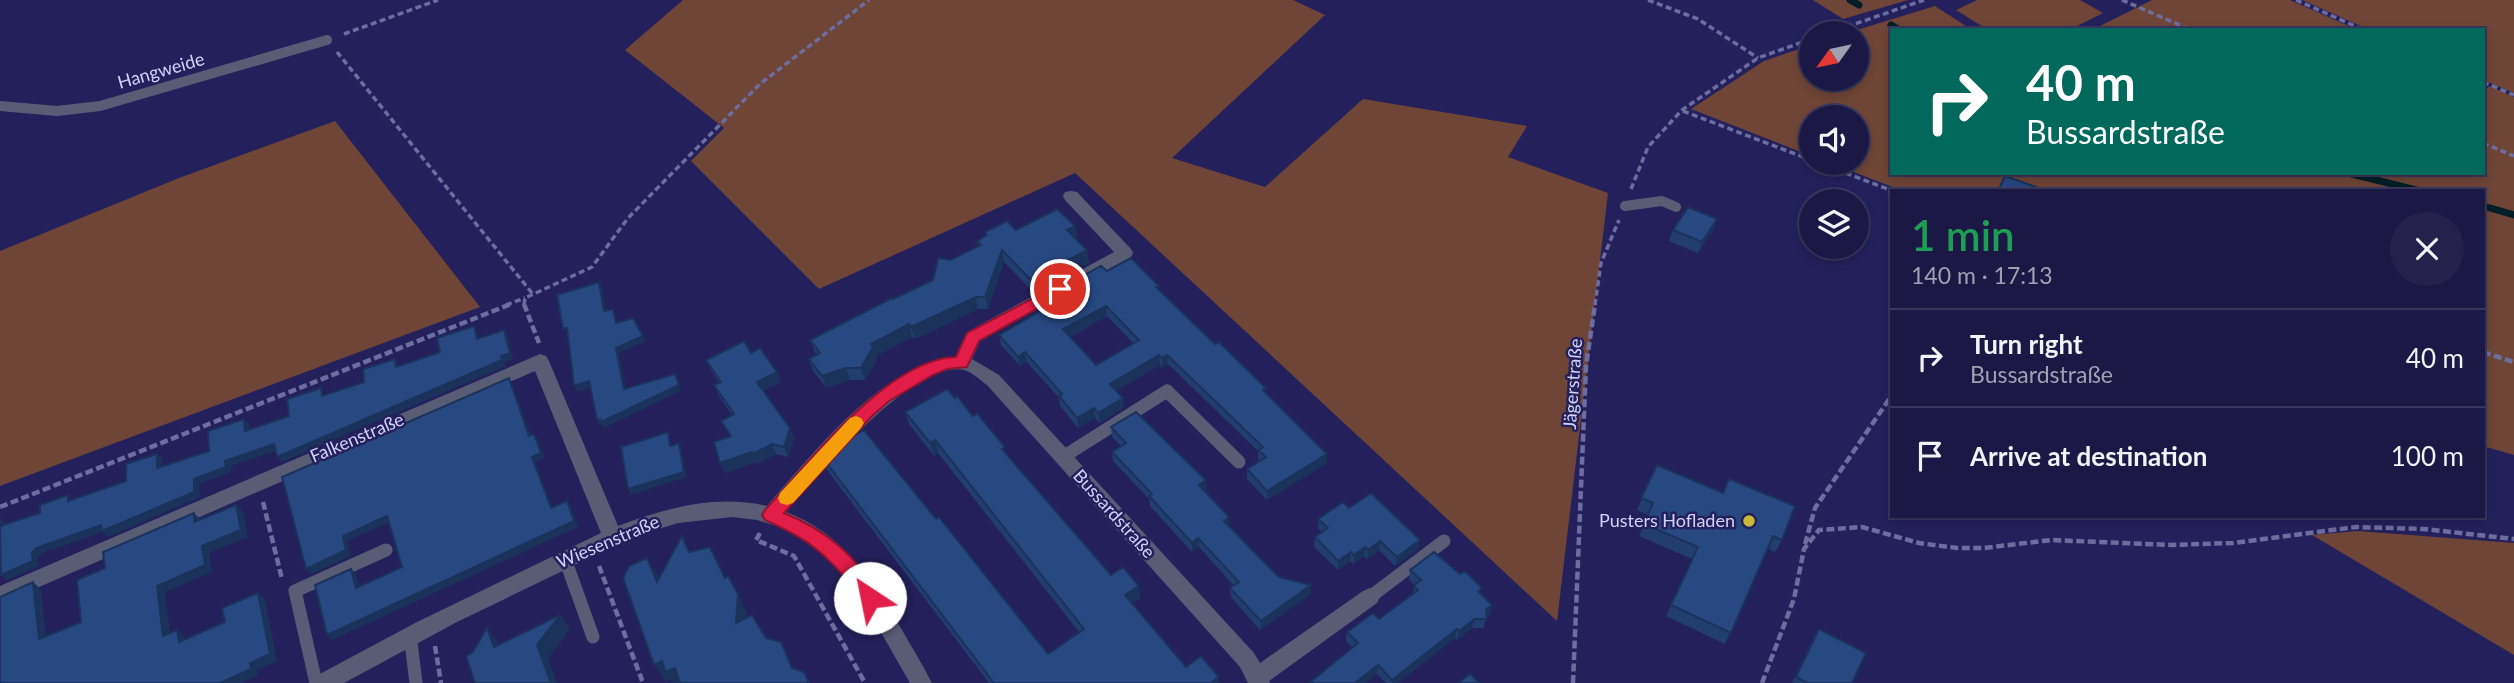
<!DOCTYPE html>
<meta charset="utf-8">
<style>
body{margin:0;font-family:Lato,sans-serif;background:#24214c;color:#f1f3f6;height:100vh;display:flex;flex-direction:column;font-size:26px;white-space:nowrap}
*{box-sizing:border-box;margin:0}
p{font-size:23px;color:#a0a0b3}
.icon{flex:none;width:38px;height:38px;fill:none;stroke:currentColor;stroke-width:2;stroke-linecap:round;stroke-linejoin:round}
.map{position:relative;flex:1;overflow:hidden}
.drawer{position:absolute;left:1890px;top:189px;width:595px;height:329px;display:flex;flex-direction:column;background:#1b1845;border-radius:0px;box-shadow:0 4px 10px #0003,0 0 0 2px #39375e}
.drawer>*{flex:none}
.guide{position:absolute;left:1890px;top:28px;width:595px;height:147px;border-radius:0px;box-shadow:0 4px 10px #0003,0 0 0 2px #39375e;background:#00695c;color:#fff;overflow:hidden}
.needle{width:46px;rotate:237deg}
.fabs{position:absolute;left:1799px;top:21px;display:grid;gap:14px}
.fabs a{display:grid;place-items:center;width:70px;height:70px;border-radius:50%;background:#1b1845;box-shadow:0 4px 10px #0003,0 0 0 2px #39375e;font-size:35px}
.pin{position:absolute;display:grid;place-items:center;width:60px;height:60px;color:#fff;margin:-30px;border:4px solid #fff;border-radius:50%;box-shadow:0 2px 7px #0007}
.me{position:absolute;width:77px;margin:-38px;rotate:326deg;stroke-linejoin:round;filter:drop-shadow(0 0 5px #0008)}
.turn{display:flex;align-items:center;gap:24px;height:147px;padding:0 21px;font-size:32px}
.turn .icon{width:91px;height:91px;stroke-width:2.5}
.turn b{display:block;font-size:49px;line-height:60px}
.round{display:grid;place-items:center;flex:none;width:74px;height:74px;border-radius:37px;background:#24214c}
.summary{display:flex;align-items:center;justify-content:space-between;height:119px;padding:0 21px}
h1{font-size:42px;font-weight:600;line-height:52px;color:#1e9e55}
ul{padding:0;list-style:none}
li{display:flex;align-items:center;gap:21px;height:98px;padding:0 21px;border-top:2px solid #39375e}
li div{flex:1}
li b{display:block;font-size:26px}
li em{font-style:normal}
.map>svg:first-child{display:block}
.green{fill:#6e4537}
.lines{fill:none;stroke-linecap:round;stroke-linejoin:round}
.stream{stroke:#031e26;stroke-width:7}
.path-far1{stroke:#6e6d9f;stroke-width:3.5;stroke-dasharray:6 3.5;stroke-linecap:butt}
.path{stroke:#6e6d9f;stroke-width:4.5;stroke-dasharray:8 3.5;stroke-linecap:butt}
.service-far1{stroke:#595c75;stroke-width:10}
.service{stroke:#595c75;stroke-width:13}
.minor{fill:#595c75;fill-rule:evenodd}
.wall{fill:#223e6f;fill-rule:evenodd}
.shaded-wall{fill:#1b325a}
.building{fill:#274881;stroke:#1b325a;stroke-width:2;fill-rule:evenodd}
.route{fill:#e11d48;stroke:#92132f;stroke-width:2}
.slow{fill:#f59e0b}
.poi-dot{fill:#ccb938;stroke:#24205c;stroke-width:2.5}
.labels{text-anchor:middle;stroke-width:5;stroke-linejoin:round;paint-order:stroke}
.street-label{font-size:18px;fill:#d0d4f9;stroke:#24205c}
.poi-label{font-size:18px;fill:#d0d4f9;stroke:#24205c;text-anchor:end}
</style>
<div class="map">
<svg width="2514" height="683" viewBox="0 0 2514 683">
<rect width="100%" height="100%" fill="#24205c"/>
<path class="green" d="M683,0h610l32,15 -153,143 93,29 98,-88 164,27 -19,31 100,36 -51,428 -482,-448 -256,116 -128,-128 33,-33 -99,-78z
M1813,0h95l-65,19z
M1977,0h103l23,13 -34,17h-81l-32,-20z
M2152,0h138l68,30h-266z
M2302,0h212v93l-31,-13v-50h-113z
M1935,6l37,24h-80v143h591v-79l6,-8 25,11v358l-31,-9v-255h-580l-73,-28h27v-46h-46v39l-120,-47 73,-48 47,-16v34h46v-46h-10z
M335,121l145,186 -480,179v-235l179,-73z
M2358,531l156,12v112l-202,-120z"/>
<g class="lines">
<path class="stream" d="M1850,0l9,5
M1891,25l9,5
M2348,173l72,18
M2483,206l31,9"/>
<path class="path-far1" d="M1648,0l50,19 60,39
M2122,0l69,30
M2296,0l68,30
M1829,33l95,-33
M344,34l94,-34
M337,52l195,241
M2483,82l31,13
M1683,111l128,49
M2483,143l31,13
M1819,163l74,28
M1631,189l17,-42 34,-37 76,-52 53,-19
M506,305l19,-7
M524,305l1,-7 67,-31 36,-49 132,-134 109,-84
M1595,305l6,-42 18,-43"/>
<path class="path" d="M524,304l15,39
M2483,352l31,10
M263,502l19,77
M0,507l511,-203
M760,533l-4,7 38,16 71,127
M1805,544l10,-36 77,-113
M599,566l44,117
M435,646l6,37
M1573,683l13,-317 9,-62
M1762,683l32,-84 10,-50 15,-19 43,-3 57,16 38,5h27l67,-8 121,5 61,-2 123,-16 68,2 90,10"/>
<path class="service-far1" d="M0,106l57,5 43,-5 227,-66
M1625,206l37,-5 14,6"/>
<path class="service" d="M1063,457l104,-66 72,71
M565,559l28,78
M1370,597l74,-56
M410,634l6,49
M316,683l-21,-92 91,-41"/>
<path class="minor" d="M1071,191l6,1 54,57 2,4 -2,4 -151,84 -8,18 27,16 255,278 6,10 103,-72 7,-3 7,3 3,6 -3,6 -108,78 1,2h-22l-8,-16 -253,-282c-7,-5 -15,-13 -23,-15 -51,-11 -147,106 -178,142 56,21 87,68 116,118 10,18 21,35 30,53h-22l-39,-68 -39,-53 -24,-20 -22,-13 -29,-9 -25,-3 -54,6 -45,14 -176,85 -113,61h-31l3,-7 101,-54 184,-89 -66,-162 -535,233v-18l540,-232 6,2 3,5 69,165c48,-18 98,-32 149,-20 48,-54 112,-139 188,-149l12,-25 147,-80 -49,-52 -2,-4 2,-4z"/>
</g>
<path class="wall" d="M1717,219l-4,11 -15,23 -29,-12 4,-11z
M1075,226l2,12 -1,1 13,24 -55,30 -30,-31 -16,47h-10l-63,30 -3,-2 -36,19 1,4 -12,20h-15l-23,8 -14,-17 -4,-12 7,-4 -6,-15 123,-60 17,-20 28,-14 -1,-5 9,-5 -1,-4z
M1107,271l52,19 107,102 61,71 -60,37 -20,-21v-10l13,-8 -2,-2v-8l-90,-87 -6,4 -2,-3 -44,26 8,16 -24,16 -5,-5 -17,10 -18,-22 -1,-8 -32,-36 -7,4 -19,-21 -2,-10 48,-29 -2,-9zM1107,316l26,27 -37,22 -26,-28z
M751,353l26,19 4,10 -18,9 27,37 4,10 -6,19 -12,-3 -18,10 -2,-2 -31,11 -5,-10 10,-27 -9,-15 11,-6 -13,-19 -5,-11 5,-2 -8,-13 -5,-10z
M955,398l51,55 105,122 28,11 1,12 -8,5 54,64 33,16h-230l-162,-213 -5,-13 226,197 31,-22 -141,-179 -4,3 -25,-32 -4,-12z
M1111,427l95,53 1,10 -2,1 25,35 49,51 32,17 -51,36 -29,-33 -1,-9 4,-2 -35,-39 -7,5 -42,-46 -1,-7 -36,-38 -1,-9 9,-6 -9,-9z
M1657,465l125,75 -7,12 -8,-4 -42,96 -59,-28 26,-57 -53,-23 9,-21 -11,-5z
M1349,508l69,41 -23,17 -16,-16 -12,9 -3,-3 -11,8 -3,-3 -12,9 -24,-23 1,-10 7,-5 -4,-4v-9z
M1410,570l71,24 11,11 -2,9 -4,3 -2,11h-12l-15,12 -2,-2 -57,45h-12l-9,-9 -12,9h-56l44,-35 -7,-7 1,-9 32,-13 34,-25 1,-9 -5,-6z
M1819,629l33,54h-60l21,-44z"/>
<path class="shaded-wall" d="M1717,219l-4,11 -15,23 4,-11z
M1075,226l2,12 -8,4 -2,-12z
M1002,250l2,12 -16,47 -3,-12z
M1087,250l2,13 -55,30 -3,-13z
M599,282l3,6 5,29 -3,-6z
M976,297l2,12 -63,30 -4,-12z
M1106,306l1,10 -42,23 -2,-10z
M909,324l3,13 -36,19 1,4 -12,20 -4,-12 10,-24z
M474,326l3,5 3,14 -3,-6z
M504,330l4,6 5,23 -9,3 2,4 -224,96 -5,-5 224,-101z
M643,336l3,5 -27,12 8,41 -3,-5 -8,-41z
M1025,352l2,10 -7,4 -2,-9z
M1159,355l1,10 -49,29 -1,-10z
M1167,355l1,9 -6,4v-10z
M846,368l4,12 -23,8 -5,-12z
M777,372l4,10 -20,10 -4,-10z
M675,374l6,17 -77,37 -2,-4 -2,1 -3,-5z
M509,378l3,6 21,57 -4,-5z
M589,381l3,6 -14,5 -4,-6z
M1123,398l1,9 -24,16 -2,-10z
M1094,408l1,10 -17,10 -1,-10z
M244,419l5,5 1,13 -5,-6z
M790,428l4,10 -6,19 -4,-10z
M534,434l4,5 7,19 -10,4 20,51 -4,-5 -19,-51z
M935,440l3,13 -4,3 -4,-13z
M679,443l2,6 6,28 -56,18 -3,-6z
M274,444l5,6 -48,16v6l-32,12 1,13 -92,40 -5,-5 -60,21 -5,5 1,8 -32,14 -6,-5 31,-22 4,-5 189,-87z
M772,444l4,10 -18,10 -5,-10z
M752,452l4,10 -31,11 -5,-10z
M157,454l5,5v14l-5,-5z
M1327,454v9l-60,37v-9z
M1206,480l1,10 -7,5 -1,-10z
M567,501l4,5 7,21 -246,113 -5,-5z
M236,505l7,7 5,25 -39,16 3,19 -47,20 6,51 -8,-7 -6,-50 45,-40z
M194,513l7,7 -7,2z
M387,516l5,5 -45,20 4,15 -40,18 -5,-5 37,-33z
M1229,517l1,9 -6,-5z
M0,518l6,5 -1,9 -5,-4z
M1198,538l1,9 -7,5v-9z
M1420,540l-2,9 -23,17 2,-9z
M1380,541l-1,9 -12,9 1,-9z
M710,547l10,18 14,30 -9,-17z
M1365,547l-1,9 -11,8 1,-9z
M1351,552l-1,9 -12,9v-9z
M647,558l11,18 10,24 -11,-18z
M351,569l5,5 5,19 -5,-5z
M33,582l8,7 6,57 -8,-7z
M1311,585v9l-51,36 1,-9z
M1139,586l1,12 -14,9 -1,-12z
M258,593l7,6 12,62 -20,9 1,5 -17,8h-21l30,-20z
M738,594l9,18 -2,28 -9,-17z
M1492,605l-2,9 -7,5 3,-9z
M560,615l10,14 -22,30 9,24h-6l-14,-38z
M1475,619l-3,9 -15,12 2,-9z
M487,628l11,14 8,19 -12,-14z
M1457,629l-2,9 -57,45h-6v-3z
M177,630l8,7 2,11 -8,-6z
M781,642l9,17 10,24 -8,-15z
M662,661l13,7 10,15h-12l-3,-4 -4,3 -12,-17z
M1378,665l-1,9 -12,9h-10z
M1219,677v6h-8z"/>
<path class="building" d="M2005,176l42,15h-49z
M1688,207l29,12 -15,23 -29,-12z
M1057,209l18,17 -8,4 20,20 -56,30 -29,-30 -17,47h-9l-65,30 -2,-3 -38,20 2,3 -12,21h-15l-24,8 -13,-17 11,-6 -10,-13 82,-42 1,1 40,-19 5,-22 12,2 31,-15 -4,-4 10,-6 -2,-3 22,-11 9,9z
M1131,258l28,28 -3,1 59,57 4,-2 47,46 -3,2 64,64 -60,37 -20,-22 19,-12 -8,-7 5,-3 -96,-92 -5,3 -3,-3 -49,29 13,14 -25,15 -4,-5 -17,10 -18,-22 3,-2 -37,-42 -7,5 -19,-22 53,-31 -7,-7 56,-31 6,5zM1106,306l33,34 -43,25 -33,-36z
M599,282l5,29 9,-2 3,14 17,-5 10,18 -27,12 8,41 51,-15 4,11 -78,37 -1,-3 -3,1 -8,-39 -15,5 -7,-58 -4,1 -6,-34z
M474,326l3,13 27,-9 6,23 -9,3 1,4 -225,97 -3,-13 -49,17 1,6 -32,12v13l-92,39 -1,-6 -65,23 -4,5 1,8 -32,14 -1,-49 40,-13v-8l28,-10v6l58,-20v-17l31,-10v14l52,-17 -1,-20 36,-12 1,12 44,-15 -2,-17 34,-11 1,8 42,-14 -1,-13 32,-10 1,8 44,-15 -3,-14z
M744,341l7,12 9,-5 17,24 -20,10 33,46 -6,19 -12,-3 -19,10 -1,-2 -32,11 -6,-21 17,-6 -10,-15 13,-7 -20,-29 7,-3 -15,-22z
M509,378l20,58 5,-2 7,19 -9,4 19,51 16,-7 7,20 -247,114 -12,-50 36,-16 5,19 46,-21 -15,-51 -44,20 3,14 -40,19 -24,-92z
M947,389l8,9 2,-2 16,20 4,-3 28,34 -3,2 109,126 12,-8 16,19 -14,9 61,72 15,-11 18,21 -8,6h-217l-172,-226 5,-6 37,-21 72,89 3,-2 109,137 36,-25 -149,-189 -5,3 -25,-31z
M1136,412l70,68 -7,5 30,32 -5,4 42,43 13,13 32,8 -50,36 -31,-33 9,-6 -41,-44 -6,5 -43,-47 3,-2 -40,-42 14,-9 -15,-16z
M668,432l2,14 9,-3 5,29 -56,17 -7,-42z
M1657,465l66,28 6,-14 66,27 -13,34 -9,-4 -42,97 -60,-28 27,-58 -54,-23 9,-21 -12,-5z
M1371,493l49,47 -23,17 -17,-16 -12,9 -3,-3 -11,8 -3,-3 -13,9 -23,-24 13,-9 -10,-9 25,-17 6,6z
M236,505l5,25 -39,16 3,19 -48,21 6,50 14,-6 2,12 46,-20 -3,-14 36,-15 12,61 -20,9 1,6 -31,14h-220v-86l33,-15 6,57 42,-17 -4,-42 28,-12 -2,-16 91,-39v9z
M682,536l7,16 21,-5 15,31 3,-2 10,18 -2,29 16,-8 14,23 15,4 11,26 12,4 5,11h-129l-5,-15 -10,4 -3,-11 -8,4 -31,-87 6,-12 18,-8 10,24z
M1434,552l26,22 5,-3 17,17 -4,3 14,14 -6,5 1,9h-12l-16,12 -2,-2 -65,51 -14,-15 -23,18h-46l49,-40 -11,-11 26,-19 6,6 39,-29 -4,-5 7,-5 -11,-10z
M560,615l-23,30 14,38h-76l-9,-27 6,-3 15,-25 7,19z
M1819,629l47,24 -14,30h-45l-11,-6z
M1470,674l9,9h-21z"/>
<path class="route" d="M1060,284l5,1 3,4 -3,4 -86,48 -12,26 -20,2 -14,6 -44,26 -18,16 -87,96c42,17 75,44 95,85l-3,6c-16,6 -24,-19 -34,-30 -26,-29 -42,-38 -77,-54l-3,-5 3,-5c43,-47 124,-152 191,-153l11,-24z"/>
<path class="slow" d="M856,416l5,2 3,5 -3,5 -68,75 -6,2 -7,-2 -2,-5 2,-5 70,-75z"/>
<circle class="poi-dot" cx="1749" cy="521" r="7"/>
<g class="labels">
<g class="street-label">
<text transform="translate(161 71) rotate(-16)" y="6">Hangweide</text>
<text transform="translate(1573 384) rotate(-86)" y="6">Jägerstraße</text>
<text transform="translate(357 438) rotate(-23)" y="6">Falkenstraße</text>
<text transform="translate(1114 514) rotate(48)" y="6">Bussardstraße</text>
<text transform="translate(608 542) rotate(-23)" y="6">Wiesenstraße</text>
</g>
<g class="poi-label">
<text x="1735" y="527">Pusters Hofladen</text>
</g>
</g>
</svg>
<div class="fabs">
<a><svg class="needle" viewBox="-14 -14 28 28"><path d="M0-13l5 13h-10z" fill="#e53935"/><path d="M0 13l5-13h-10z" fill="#a0a0b3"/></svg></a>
<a><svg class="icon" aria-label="sound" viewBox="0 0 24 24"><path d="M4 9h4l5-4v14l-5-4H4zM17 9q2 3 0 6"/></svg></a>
<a><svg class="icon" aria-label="layers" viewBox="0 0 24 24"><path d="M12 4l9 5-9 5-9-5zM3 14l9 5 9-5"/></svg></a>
</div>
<div class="pin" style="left:1060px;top:289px;background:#d93025"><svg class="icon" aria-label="arrive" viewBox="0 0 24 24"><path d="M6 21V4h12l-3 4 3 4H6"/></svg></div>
<svg class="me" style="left:870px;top:598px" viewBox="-20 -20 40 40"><circle r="19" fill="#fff"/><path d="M0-13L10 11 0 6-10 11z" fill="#e11d48"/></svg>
<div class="guide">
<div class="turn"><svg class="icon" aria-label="right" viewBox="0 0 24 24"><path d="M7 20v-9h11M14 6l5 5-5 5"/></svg><div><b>40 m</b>Bussardstraße</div></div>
</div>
<section class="drawer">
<div class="summary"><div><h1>1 min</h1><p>140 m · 17:13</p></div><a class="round"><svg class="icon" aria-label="close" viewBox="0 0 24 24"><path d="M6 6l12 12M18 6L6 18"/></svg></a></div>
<ul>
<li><svg class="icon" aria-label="right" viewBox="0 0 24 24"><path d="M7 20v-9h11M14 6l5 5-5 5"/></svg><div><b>Turn right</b><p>Bussardstraße</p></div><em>40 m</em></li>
<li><svg class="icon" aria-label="arrive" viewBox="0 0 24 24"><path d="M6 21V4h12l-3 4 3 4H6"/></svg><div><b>Arrive at destination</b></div><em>100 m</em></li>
</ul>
</section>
</div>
